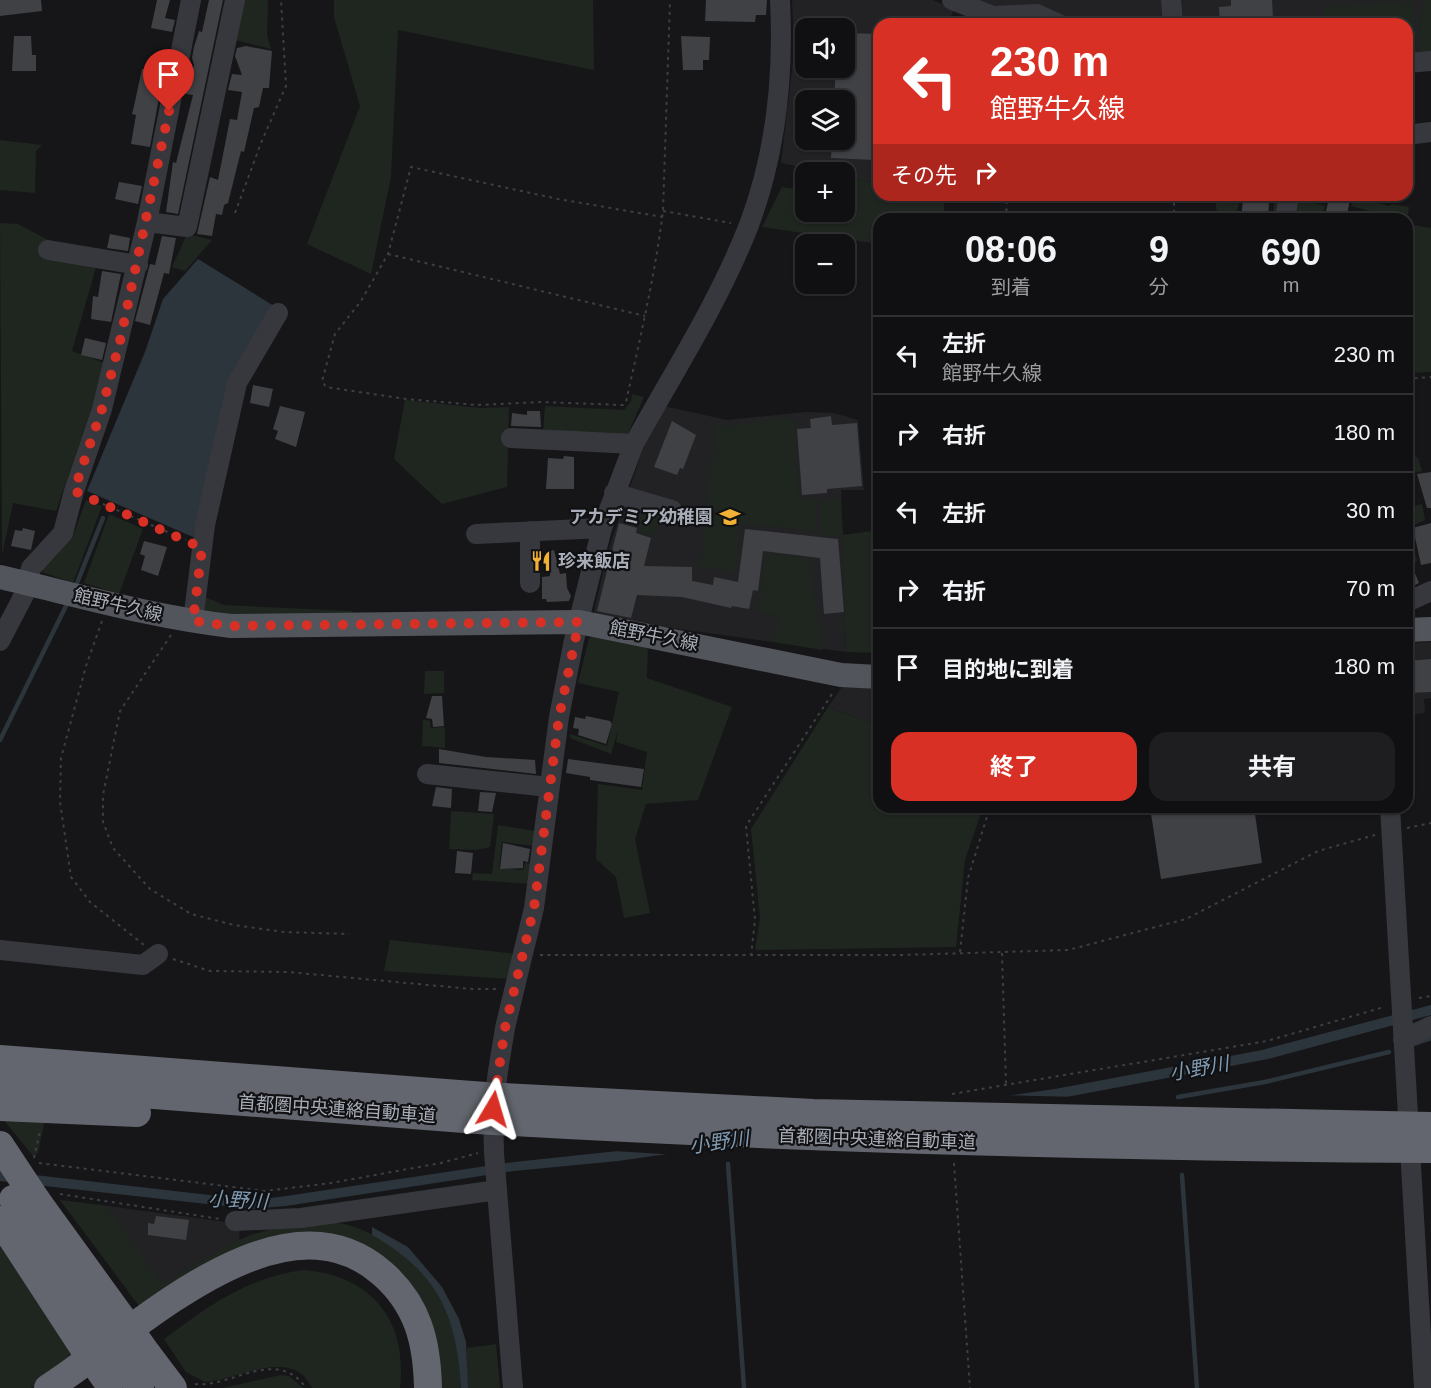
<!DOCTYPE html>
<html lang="ja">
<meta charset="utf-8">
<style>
body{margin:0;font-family:Arial,"Noto Sans JP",sans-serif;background:#1e1e20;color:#f1f3f6;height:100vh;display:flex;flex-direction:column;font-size:22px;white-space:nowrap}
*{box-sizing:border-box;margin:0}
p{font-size:20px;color:#9c9d9f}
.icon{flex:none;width:33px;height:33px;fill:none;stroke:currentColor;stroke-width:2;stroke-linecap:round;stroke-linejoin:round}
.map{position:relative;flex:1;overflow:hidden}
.side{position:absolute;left:873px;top:213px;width:540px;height:600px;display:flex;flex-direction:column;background:#101012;border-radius:18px;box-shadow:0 2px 4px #0004,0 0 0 2px #303032}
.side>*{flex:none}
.hud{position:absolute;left:873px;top:18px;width:540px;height:183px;border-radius:18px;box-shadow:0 2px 4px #0004,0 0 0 2px #303032;background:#d93025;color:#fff;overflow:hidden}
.tools{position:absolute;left:795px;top:18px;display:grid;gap:12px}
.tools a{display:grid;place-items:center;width:60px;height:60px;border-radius:12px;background:#101012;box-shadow:0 2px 4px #0004,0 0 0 2px #303032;font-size:30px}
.pin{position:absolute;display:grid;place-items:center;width:51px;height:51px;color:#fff;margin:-62px -26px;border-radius:50% 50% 50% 0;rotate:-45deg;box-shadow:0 0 6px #0007}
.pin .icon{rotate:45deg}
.me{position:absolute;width:66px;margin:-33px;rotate:7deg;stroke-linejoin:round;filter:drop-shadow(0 0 4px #0008)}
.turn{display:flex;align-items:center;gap:21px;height:126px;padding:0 18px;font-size:27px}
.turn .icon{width:78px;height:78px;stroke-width:2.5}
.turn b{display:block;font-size:42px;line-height:51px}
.then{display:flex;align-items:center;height:57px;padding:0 18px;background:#0003;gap:12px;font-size:22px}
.eta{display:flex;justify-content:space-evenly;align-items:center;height:102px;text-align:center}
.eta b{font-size:36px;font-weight:700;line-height:42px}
.button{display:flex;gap:12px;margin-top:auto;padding:12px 18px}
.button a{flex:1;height:69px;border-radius:18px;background:#d93025;color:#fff;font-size:24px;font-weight:700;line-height:69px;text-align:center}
.button a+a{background:#1e1e20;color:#f1f3f6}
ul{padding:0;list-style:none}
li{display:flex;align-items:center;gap:18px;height:78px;padding:0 18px;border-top:2px solid #303032}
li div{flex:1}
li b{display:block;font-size:22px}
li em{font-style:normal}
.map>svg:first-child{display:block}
.built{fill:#222225;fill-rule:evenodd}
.green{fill:#1e261f}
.water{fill:#2c353c}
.pier{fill:#161618}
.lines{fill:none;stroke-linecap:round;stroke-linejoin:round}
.stream{stroke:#2c353c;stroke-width:4.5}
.building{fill:#404145}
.path{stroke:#3d3f44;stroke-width:2;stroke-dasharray:3 4.5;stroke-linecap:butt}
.minor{stroke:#37383d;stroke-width:20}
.major{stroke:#53555c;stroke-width:24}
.highway{stroke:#63666e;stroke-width:28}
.highway-bridge{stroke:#63666e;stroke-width:28}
.route{stroke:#d93025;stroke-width:10;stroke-dasharray:0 18}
.labels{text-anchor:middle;stroke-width:4.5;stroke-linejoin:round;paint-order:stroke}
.poi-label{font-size:18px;font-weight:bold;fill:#a8adb8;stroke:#111113;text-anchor:end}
.street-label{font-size:18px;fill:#a8adb8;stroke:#111113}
.water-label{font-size:20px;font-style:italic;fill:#7f9bb3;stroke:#111113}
</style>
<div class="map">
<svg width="1431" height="1388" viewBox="0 0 1431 1388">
<rect width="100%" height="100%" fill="#161618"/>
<path class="built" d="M792,0h141l21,9 -6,15h-69v160l-34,-7 -1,-5h-21l-42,-9 13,-110zM806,28h38v40h-38zM806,100h38v40h-38z
M970,0h196l1,24h-93l-36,-17 -42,3z
M1178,0h245l-5,55 -11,1v-32h-227z
M664,406l63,14 79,-8 28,1 24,7 6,70h-23l5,162 -247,-34 -5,-7 14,-60 35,-102z
M1431,642v56l-7,1 1,14 -18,2v-72z
M844,684l35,6v36l-51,-19z
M101,1205l139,19 -1,17 -76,44z"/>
<path class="green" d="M238,0h30l-1,34 4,15 -40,-10z
M334,0h259l1,70 -196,-40 -7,147 -20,97 -64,-30 53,-138 -26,-89z
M1423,0h8v54l-13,1z
M1414,1l3,45h-10v-22h-82l-1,-17z
M1257,11l1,10 49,-3 16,6h-74l1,-12z
M0,140l42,5 -6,6 -1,42 -35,-3z
M845,177l34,7v11l65,2v22h-65v25l-117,-17 20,-40 23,3 1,22h38z
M1215,195h67l-4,24h-5l1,-19 -33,-5 -5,20h-19z
M1296,197l29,9 -4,13h-29z
M1355,197l34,9 3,-2 17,3 -2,14 -56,-15z
M0,223l18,1 30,16 -2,13 51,11 -25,87 35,13 -51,147 -43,-8 -11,53z
M1407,224l24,4v144l-24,1z
M187,234l25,6 -27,31 -13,-4z
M632,394l12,3 -18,41 -83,-5 2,-27 79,4 7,-9z
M405,400l75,8 29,-1 -2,80 -65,17 -48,-45z
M794,417l5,82h17v32l-74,-8 -36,-19 11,-80 13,2z
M1407,453l11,5 4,13 -15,4z
M86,500l16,6 -29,77 -31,-11 3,-10 29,-29z
M841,500l2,35 36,-5v123l-33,-1 -4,-116 -22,-1v-34z
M1422,504l3,16 -17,8 9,33 -9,3 -1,-56z
M708,506l31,20 -3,47 -36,-6z
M643,509l18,5 -7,23 -16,-5z
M109,514l34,15 -24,65 -35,-11z
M765,554l43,4 15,92 -49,-8 4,-26 -19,-5z
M203,596l21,9 128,6 -1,7 -154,-3z
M603,633l45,10 -1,35 85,29 -34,93 -52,4 -11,35 15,74 -26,5 -8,-41 -20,-18 2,-75 44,6 5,-38 -31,-10 2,-12 -7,24 -41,-16v-4l37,12 12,-54 -41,-9 11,-45z
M425,671h19v22l-20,1z
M828,707l51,19v81h104l-18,53 -9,87 -201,3 5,-32 -9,-89z
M423,719l7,2 1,7 14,-1v21l-23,-2z
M451,811l43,3 -4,33 -13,3 -28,-1z
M498,825l37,6 -1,15 -32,-4 -3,26 24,2 2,-7 8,1 -2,20 -59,-4 1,-7 19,1z
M390,940l128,14 -7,25 -127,-8z
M2,1118l43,2 -7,33 -5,3z
M60,1200l41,5 13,10 49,69c24,-13 64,-41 88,-49 23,-8 57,-15 81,-13 51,5 106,55 121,102 6,20 7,43 8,64h-23l1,-35 -107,-116 -190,73z
M0,1234l79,124 -48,30h-31z
M303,1270c68,5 105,50 97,118h-88c-20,-42 -74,-8 -107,-6l-19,-10 -22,-33c45,-33 82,-61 139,-69z
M496,1344l4,44h-33v-40z
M280,1375l9,1 14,12h-80z"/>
<path class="water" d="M198,259l76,47 -42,71 -39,160 -106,-46 58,-139 18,-53z
M1431,1005v10l-163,44 -212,40 -438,62 -104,10 -228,35 -34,3 -252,-28v-10l253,29 33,-4 228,-34 104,-11 437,-62 207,-39z
M372,1227l36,20 34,40 17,32 7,23 2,46h-7c-4,-74 -24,-116 -89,-153z"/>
<path class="pier" d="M998,1095l81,2 -400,58 -82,-5z"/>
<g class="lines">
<path class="stream" d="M77,583l26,-65
M0,740l66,-134
M1414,1044l17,-6
M1178,1097l87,-15 124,-30
M728,1164l16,224
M1182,1175l15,213"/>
</g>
<path class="building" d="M0,0h41l1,11 -42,5z
M157,0h13l-5,18 10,2 -3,12 -21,-4z
M209,0h14l-45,214 -12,-2 7,-50 3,1 17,-68 -7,-1 8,-29 -2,-7 2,-11 5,-16 3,1z
M706,0h61l-1,15h-10l-1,7 -50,-1z
M1231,0h41l1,18 -27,1 1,5h-27l-1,-17 12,-1z
M844,33l35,1 -5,126 -43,-2 1,-18h12v-40h-10l2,-32h8z
M14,36h17l1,19h4v16h-24z
M681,36l29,1 -1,23h-6v10h-20z
M246,46l26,5 -3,37h-6l-4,19 -5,1 -10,44 -3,-1 -13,52 -4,2 -2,10 -6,-1 -4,22 -15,-2 13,-57 8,3 12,-61 7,1 5,-28 -14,-2 4,-16 10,1 -7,-19 2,-8z
M154,68l10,2 -14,77 -19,-3 5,-29 -4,-1 2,-8 8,-37 11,2z
M119,182l23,4 -4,18 -23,-5z
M1330,195h21l-5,24h-22z
M1243,200l26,2 -1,17h-27z
M110,234l20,4 -2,13 -21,-3z
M162,236l14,2 -7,36 -5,-1 -14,52 -15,-4 15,-57 5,1z
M102,271l19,3 -10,48 -20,-3 2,-23 5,1z
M85,338l21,5 -4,17 -21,-5z
M253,385l20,4 -4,18 -19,-4z
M280,406l25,6 -9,35 -21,-8 3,-8 -5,-2z
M527,411h13l1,16 -30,-1 1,-13 15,2z
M831,416l1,9 25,-2 5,63 -35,3v4l-25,2 -5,-66 14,-1 -1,-9z
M672,421l24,14 -13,34 -3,-1 -3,7 -23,-8z
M564,456l10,1v32h-28l2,-31 15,1z
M1431,472v36h-4l-10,-34z
M619,523l18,5 -1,5 15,5 -7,28 48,1v14l21,4 1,-8 24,5 7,-53 93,10 6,73 -20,2 -4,-56 -57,-7 -5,40 -5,-1 -4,19 -17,-3 -1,2 -49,-11 -45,-2 -6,23 -34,-7z
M1431,523v40l-10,2 -8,-37z
M23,528l12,3 -4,19 -20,-4 4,-16 7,1z
M144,541l23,6 -9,29 -17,-6 4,-14 -5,-2z
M554,550l6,24 6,-1 1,15 4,8 -2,5 -22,1 -1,-3h-4v-22l8,-1 -1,-25z
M1407,554l12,29 -12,6z
M1431,659v33l-24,1v-32z
M432,696h10l2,30 -11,1 -1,-8 -6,-1z
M586,716l24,5 2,3 -6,20 -28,-9 1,-6 -6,-1 2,-11 10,2z
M439,749l47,8 49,3 1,14 -97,-11z
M568,759l76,10 -3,18 -51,-7v-3l-24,-4z
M436,787l16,2 -1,19 -19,-2z
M480,792l16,1 -4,19 -14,-1z
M1150,807h104l8,56 -101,16z
M503,843l27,6 -2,13 -5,-1v7l-23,1z
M457,851l16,2 -2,21 -16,-1z
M156,1216l33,4 -3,20 -38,-5v-12l6,1z"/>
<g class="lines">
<path class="path" d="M1174,195v24
M663,211l68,12
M235,213l26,-70 25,-57 -5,-86
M663,217l-105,-18 -147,-32 -23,87 -27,47 -26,33 -13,47 4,6 80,12 72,6 63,-3 82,3 3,-3c14,-63 29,-127 37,-191l7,-211
M1006,219l1,-24
M388,254l257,62
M1407,379l24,-2
M89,498l97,42
M102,621l-16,45 -25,92 -1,44 11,75 19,25 54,43
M171,635l-51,76 -17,84v27l10,26 37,41 41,25 43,11 50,7 65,2
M1407,828l24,-5
M960,952l8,-74 22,-71
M1002,953l4,131
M540,955h362l166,-5 118,-31 132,-68 57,-16
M751,956l4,-36 -9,-94 86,-132
M173,959l37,12 78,1 184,17h26
M1419,998l12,-2
M952,1094l315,-53 117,-34
M34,1158l6,-27
M39,1163l226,28 66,-8 110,-20 37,-10
M954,1163l16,225
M60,1194l160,25
M195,1384c36,4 82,-38 111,4"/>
<path class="minor" d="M952,0l41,16 44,-2 22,10
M1171,0l2,24
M1407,63l24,-2
M1407,135l24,-3
M1285,219l4,-24
M147,222l40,5 48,-227
M48,250l90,15
M511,438l123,6
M614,493l58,17
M476,534l126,-6
M530,583v-52
M1407,602l24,-11
M193,621l12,-96 32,-142 41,-70
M0,641l25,-48 6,-25 32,-35 11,-42 28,-82 45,-187 44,-222
M427,774l122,13
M1390,807l34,581
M0,950l143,15 15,-11
M1403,1039l28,-13
M235,1221l66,-3 196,-28
M513,1388l-19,-235 -1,-44 5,-38 7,-43 29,-120 25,-191 15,-77 28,-112 32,-84c39,-71 85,-142 115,-219 27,-72 35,-148 31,-225"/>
<path class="major" d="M0,577c77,18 152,40 231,49l348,-4 262,53 38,2
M1407,630l24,-1"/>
<path class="highway" d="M0,1083l477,37
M0,1107l137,6
M13,1199l89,135
M37,1201l84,116
M0,1220l83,127
M148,1355l25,33
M127,1370l13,18
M48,1388c84,-53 233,-205 335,-114 35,31 44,68 45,114"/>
<path class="highway-bridge" d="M0,1059l485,37 328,17 618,13
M477,1120c318,19 636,27 954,29
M0,1145l37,56
M121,1317l27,38
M102,1334l25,36
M83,1347l26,37"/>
</g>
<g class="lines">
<path class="route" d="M169,111l-49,230 -18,68 -28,82 128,57 -9,73 38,5 348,-4 -20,95 -25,191 -29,120 -12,81"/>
</g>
<defs>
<g id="school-bare" transform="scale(1.62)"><path d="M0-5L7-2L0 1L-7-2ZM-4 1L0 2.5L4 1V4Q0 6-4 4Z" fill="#f2b134" stroke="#111113" stroke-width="2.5" paint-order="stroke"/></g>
<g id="restaurant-bare" transform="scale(1.62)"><path d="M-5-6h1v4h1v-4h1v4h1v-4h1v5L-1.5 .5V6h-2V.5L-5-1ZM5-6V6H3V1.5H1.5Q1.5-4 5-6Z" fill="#f2b134" stroke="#111113" stroke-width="2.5" paint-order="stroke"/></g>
</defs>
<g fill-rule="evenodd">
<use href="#school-bare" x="730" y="517"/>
<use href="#restaurant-bare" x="541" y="561"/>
</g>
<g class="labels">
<g class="poi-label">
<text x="713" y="523">アカデミア幼稚園</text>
<text x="558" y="567" text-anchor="start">珍来飯店</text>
</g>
<g class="street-label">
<text transform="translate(118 605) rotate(13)" y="6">館野牛久線</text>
<text transform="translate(654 636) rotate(11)" y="6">館野牛久線</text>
<text transform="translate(337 1109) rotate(4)" y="6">首都圏中央連絡自動車道</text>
<text transform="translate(877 1139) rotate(2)" y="6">首都圏中央連絡自動車道</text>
</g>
<g class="water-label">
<text transform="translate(1199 1068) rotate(-10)" y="7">小野川</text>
<text transform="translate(719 1142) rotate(-8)" y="7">小野川</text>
<text transform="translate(238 1200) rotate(3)" y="7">小野川</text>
</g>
</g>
</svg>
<div class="tools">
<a><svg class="icon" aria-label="sound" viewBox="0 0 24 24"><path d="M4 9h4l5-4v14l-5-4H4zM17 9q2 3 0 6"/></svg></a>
<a><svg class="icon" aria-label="layers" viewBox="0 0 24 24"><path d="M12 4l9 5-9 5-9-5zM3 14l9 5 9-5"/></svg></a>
<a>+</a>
<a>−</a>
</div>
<div class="pin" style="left:169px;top:111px;background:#d93025"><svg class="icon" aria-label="arrive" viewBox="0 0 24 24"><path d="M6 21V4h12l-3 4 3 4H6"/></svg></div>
<svg class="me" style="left:493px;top:1109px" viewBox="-20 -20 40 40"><path d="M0-17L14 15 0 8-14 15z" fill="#d93025" stroke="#fff" stroke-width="4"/></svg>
<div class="hud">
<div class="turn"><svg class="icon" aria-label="left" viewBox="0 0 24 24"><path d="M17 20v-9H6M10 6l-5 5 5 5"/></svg><div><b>230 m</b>館野牛久線</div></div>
<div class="then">その先<svg class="icon" aria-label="right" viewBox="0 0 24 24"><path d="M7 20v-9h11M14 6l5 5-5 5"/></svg></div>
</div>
<section class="side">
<div class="eta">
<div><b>08:06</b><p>到着</p></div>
<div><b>9</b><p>分</p></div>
<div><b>690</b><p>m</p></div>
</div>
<ul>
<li><svg class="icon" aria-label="left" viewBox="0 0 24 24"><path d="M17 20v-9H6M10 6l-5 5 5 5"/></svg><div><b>左折</b><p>館野牛久線</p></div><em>230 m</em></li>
<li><svg class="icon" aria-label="right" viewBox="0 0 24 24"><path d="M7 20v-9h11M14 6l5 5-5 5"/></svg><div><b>右折</b></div><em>180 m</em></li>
<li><svg class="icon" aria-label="left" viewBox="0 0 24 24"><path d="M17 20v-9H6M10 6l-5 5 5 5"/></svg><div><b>左折</b></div><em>30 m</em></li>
<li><svg class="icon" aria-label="right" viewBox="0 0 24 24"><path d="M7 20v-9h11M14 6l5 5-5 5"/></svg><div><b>右折</b></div><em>70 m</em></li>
<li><svg class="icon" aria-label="arrive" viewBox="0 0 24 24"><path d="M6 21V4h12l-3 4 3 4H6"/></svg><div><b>目的地に到着</b></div><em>180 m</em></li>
</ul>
<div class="button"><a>終了</a><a>共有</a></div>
</section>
</div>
